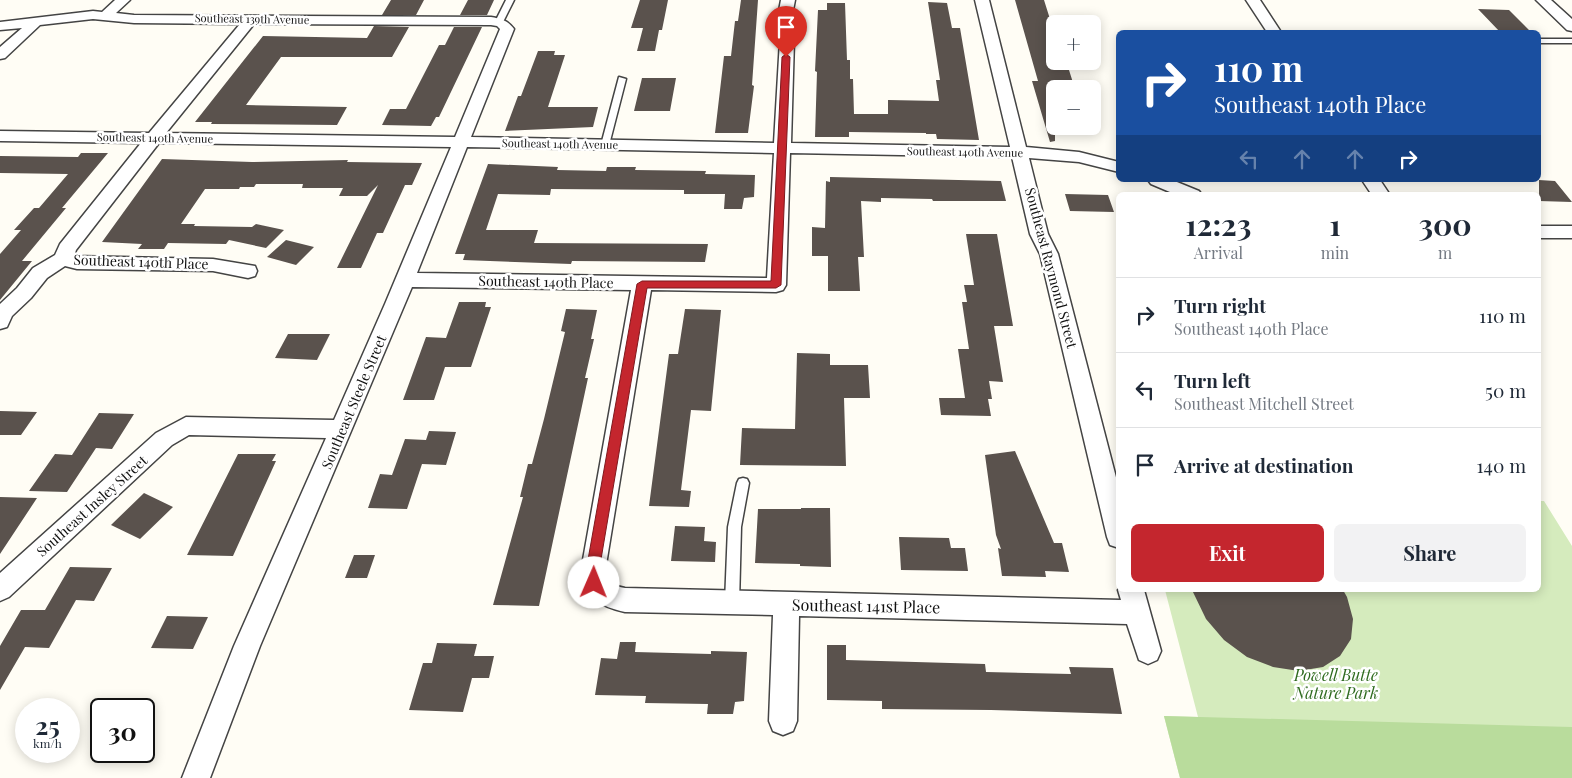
<!DOCTYPE html>
<meta charset="utf-8">
<style>
body{margin:0;font-family:"Playfair Display",serif;background:#f2f2f3;color:#1f2937;height:100vh;display:flex;flex-direction:column;font-size:19px;white-space:nowrap}
*{box-sizing:border-box;margin:0}
p{font-size:16px;color:#747a83}
.icon{flex:none;width:28px;height:28px;fill:none;stroke:currentColor;stroke-width:2;stroke-linecap:round;stroke-linejoin:round}
.map{position:relative;flex:1;overflow:hidden}
.details{position:absolute;left:1116px;top:192px;width:425px;height:400px;display:flex;flex-direction:column;background:#fff;border-radius:8px;box-shadow:0 2px 12px #0003}
.details>*{flex:none}
.banner{position:absolute;left:1116px;top:30px;width:425px;height:152px;border-radius:8px;box-shadow:0 2px 12px #0003;background:#1a4fa0;color:#fff;overflow:hidden}
.controls{position:absolute;left:1046px;top:15px;display:grid;gap:10px}
.controls a{display:grid;place-items:center;width:55px;height:55px;border-radius:8px;background:#fff;box-shadow:0 2px 12px #0003;font-size:25px}
.speed{position:absolute;left:15px;top:698px;display:flex;gap:10px;font-size:25px;font-weight:700;text-align:center}
.speed>*{display:grid;place-content:center;width:65px;height:65px;border-radius:50%;background:#fff;box-shadow:0 2px 12px #0003;line-height:1}
.speed small{font-size:12px;font-weight:400}
.speed .limit{border:2px solid #111;border-radius:8px;background:#fff;color:#111}
.pin{position:absolute;display:grid;place-items:center;width:42px;height:42px;color:#fff;margin:-51px -21px;border-radius:50% 50% 50% 0;rotate:-45deg;box-shadow:0 0 5px #0007}
.pin .icon{rotate:45deg}
.me{position:absolute;width:55px;margin:-28px;rotate:1deg;stroke-linejoin:round;filter:drop-shadow(0 0 4px #0008)}
.turn{display:flex;align-items:center;gap:18px;height:105px;padding:0 15px;font-size:22px}
.turn .icon{width:65px;height:65px;stroke-width:2.5}
.turn b{display:block;font-size:35px;line-height:42px}
.lanes{display:flex;align-items:center;height:48px;padding:0 15px;background:#0003;justify-content:center;gap:25px;direction:ltr}
.lanes .off{opacity:.35}
.eta{display:flex;justify-content:space-evenly;align-items:center;height:85px;text-align:center}
.eta b{font-size:30px;font-weight:700;line-height:35px}
.button{display:flex;gap:10px;margin-top:auto;padding:10px 15px}
.button a{flex:1;height:58px;border-radius:8px;background:#c4262e;color:#fff;font-size:20px;font-weight:700;line-height:58px;text-align:center}
.button a+a{background:#f2f2f3;color:#1f2937}
ul{padding:0;list-style:none}
li{display:flex;align-items:center;gap:15px;height:75px;padding:0 15px;border-top:1px solid #e0e1e3}
li div{flex:1}
li b{display:block;font-size:19px}
li em{font-style:normal}
.map>svg:first-child{display:block}
.green{fill:#d5ebbd}
.forest{fill:#b9dc9c}
.building{fill:#5a524d}
.lines{fill:none;stroke-linecap:round;stroke-linejoin:round}
.lane-casing{stroke:#444;stroke-width:3}
.street-casing{stroke:#444;stroke-width:3}
.lane{fill:#fff;fill-rule:evenodd}
.street{fill:#fff;fill-rule:evenodd}
.route{fill:#c4262e;stroke:#7f191e}
.labels{text-anchor:middle;stroke-width:5;stroke-linejoin:round;paint-order:stroke}
.far-street-label{font-size:11px;fill:#111;stroke:#fff}
.street-label{font-size:14px;fill:#111;stroke:#fff}
.near-street-label{font-size:16px;fill:#111;stroke:#fff}
.near-park-label{font-size:16px;font-style:italic;fill:#2f6b1f;stroke:#fff}
</style>
<div class="map">
<svg width="1572" height="778" viewBox="0 0 1572 778">
<rect width="100%" height="100%" fill="#fffdf5"/>
<path class="green" d="M1539,501h5l28,45v232h-392l-16,-62 34,1 -33,-127h374z"/>
<path class="forest" d="M1164,716l408,11v51h-392z"/>
<path class="building" d="M391,0h33l-8,15h-34z
M468,0h26l-7,15h-27z
M640,0h28l-6,30h-3l-4,21h-18l6,-23h-12z
M741,0h17l-6,85 2,1 -6,47h-33l9,-77h7l4,-35h3z
M1015,0h29l11,35v26h3l2,9h9l6,19h-20v52l-5,1 -18,-61h6z
M928,2l19,1 5,25h8l19,112 -42,-1 -1,-5h-10v-1l-77,-1v5h-34l2,-65 -2,-1 3,-61h9v-7h18l2,57h3v19h3l1,35h34v-14l51,1 -3,-21h4z
M1478,9l31,1 22,22h-31z
M374,26l35,1 -17,30h-111l-35,48 101,2 -10,18 -126,-1 1,-2h-17l68,-86 104,2z
M454,27h28l-43,90h-3l-5,9 -49,-1 8,-16h16l33,-64h6z
M538,51h17l-1,4h11l-17,52h50l-5,20 -88,4 13,-35h3z
M642,78h34l-6,33h-36z
M81,153h27l-46,55h4l-44,53h10l-32,39v-46l21,-24h-7l20,-22h5l29,-34 -68,-1v-17l78,1z
M162,159l90,3 96,-2 -1,2 75,1 -10,22h-7l-22,48h-6l-16,35h-24l41,-83 -11,11h-28l4,-8h-41l1,-4h-47l-2,3h-14l-1,2h-34l-24,35h14l-1,2 58,1 4,-3 28,6 -18,18 -37,-8 -3,4 -58,-1 -4,6h-26l4,-5 -40,-2z
M488,164l70,3 -1,3 49,1 1,-4h29l-1,3 71,1 -1,3 50,1 -1,22 -10,1 -2,11h-18l1,-15h-41v-4l-133,-1 -1,6 -52,-1 -12,36h52l-4,13 174,1 -3,18 -133,-1 -1,3 -108,-4 2,-6h-10z
M830,177l171,4 5,20h-73l-1,-2 -51,-1v4l-20,-1 3,56h-6l2,34h-32v-35h-16v-29l13,1 1,-47 4,1z
M1539,180l16,1 17,21 -33,-1z
M1065,194l43,1 6,17 -44,-1z
M966,234h31l16,92h-19l9,56 -14,-1 3,18h-4l3,17 -50,-1 -2,-17h26l-7,-49h11l-7,-47h5l-3,-17h10z
M286,240l28,7 -18,18 -29,-8z
M459,302h27l-1,5h6l-20,60h-26l-11,33h-31l23,-63 20,1z
M566,309l31,1 -6,29h3l-9,39h3l-49,228 -46,-1 30,-108h-3l8,-33h4l12,-45 21,-87 -4,-1z
M685,309l36,1 -10,101 -20,-1 -10,80 10,1 -2,16 -40,-1 20,-152h9z
M288,334h42l-13,26 -42,-2z
M797,353l33,1v11h38l2,33h-26l2,68 -106,-1 2,-37 53,1z
M0,411l37,1 -16,23h-21z
M99,413l35,1 -22,35 -16,-1 -29,44 -38,-1 26,-37 17,1z
M429,431l27,1 -10,33 -24,-1 -15,45 -39,-1 12,-34 12,1 13,-36 21,1z
M1015,451l39,92h8l7,29 -24,-1 1,6 -44,-1 -4,-28 3,1 -5,-14 -11,-80z
M238,454h38l-4,7h4l-43,95 -46,-1z
M144,493l29,14 -33,32 -29,-14z
M0,497l37,1 -37,56z
M801,508h29l1,59 -31,-1v-2l-45,-1 3,-54h43z
M675,526l30,1 -1,14 12,1 -1,20 -44,-1z
M899,537l50,1 2,10h14l3,23 -67,-1z
M354,555h21l-8,23h-22z
M70,567l42,1 -18,33 -18,-1 -27,48 -24,-1 -25,43v-44l21,-36h24z
M1192,590h151l4,7 6,22 -2,20 -11,17 -17,11 -24,4 -26,-4 -26,-10 -23,-17 -18,-21z
M167,616l41,1 -15,32 -42,-1z
M620,642h16l-1,10 76,2v-3l36,1 -3,49 -9,1 -2,12h-26l1,-10 -63,-1 1,-7 -51,-1 6,-37 16,1z
M437,643l40,1 -3,12h20l-5,22h-17l-9,34 -54,-2 14,-47h9z
M827,645h19v15l139,4 1,8 85,2 -2,-7 44,1 9,46 -131,-4 -109,-1v-8l-55,-1z"/>
<g class="lines">
<g class="lane-casing">
<path id="lane" d="M506,0h8l-12,24h-6l-1,-2z
M1539,39h33v4h-33z
M619,77l7,2 -17,66 -4,3 -4,-3z
M743,478l4,1 2,4 -8,44 -2,76 -2,4 -5,2 -5,-2 -2,-4 3,-76 9,-44 2,-4z"/>
</g>
<g class="street-casing">
<path id="street" d="M115,0h15l-14,13 18,2 357,2c11,2 16,3 23,12l-43,108 303,6 6,-103 -3,-19 4,-21h14l-4,21 3,19 -3,103 219,4 -35,-147h14l37,147 53,5 40,10v10l-40,-10 -50,-4 19,76 10,20 61,235v59l-9,-3 -3,-8 -67,-283 -10,-20 -18,-77 -222,-4 -4,132 -3,5 -7,2 -125,-2 -46,281c2,12 9,15 20,17l496,12 -3,-10 1,-1 25,1 17,61 -4,9 -9,4 -9,-4 -12,-36 -328,-8 -2,105 -4,10 -10,4 -10,-4 -4,-10 4,-106 -148,-3c-24,-5 -41,-15 -44,-41l50,-281 -219,-3 -152,359 -50,132h-28l52,-132 92,-208 -137,-3 -17,10 -163,152 -9,4v-28l156,-140 30,-16 148,3 51,-116 66,-157 -292,-4 -83,107 -2,6 139,3 42,7 2,5 -2,5 -7,2 -35,-7 -136,-2 -12,-3 -18,12 -16,20 -19,18 -5,11 -7,2v-25l17,-16 16,-20 22,-13 5,-11 81,-101 -141,-2v-10l149,2 91,-109 -106,-1 -41,-4 -53,6 -35,33 -5,1v-12l22,-19 -22,2v-8l93,-11 9,1zM254,24l237,1 6,1 3,3 -45,108 -289,-4zM467,147l307,6 -7,125 -350,-5z
M1246,0h14l21,32h-14z
M1536,0h15l21,19v12l-5,-1z
M1148,180h24l27,11 3,4h-25l-26,-11z
M1362,180h18l10,15h-18z
M1539,226h33v12h-33z"/>
</g>
<use href="#lane" class="lane"/>
<use href="#street" class="street"/>
</g>
<path class="route" d="M786,54l4,3 -9,228 -5,3h-129l-48,283 2,12 -2,4 -5,2 -4,-2 -4,-16 51,-287 5,-3h129l11,-224z"/>
<g class="labels">
<g class="far-street-label">
<text transform="translate(252 19) rotate(1)" y="4">Southeast 139th Avenue</text>
<text transform="translate(155 138) rotate(1)" y="4">Southeast 140th Avenue</text>
<text transform="translate(560 144) rotate(1)" y="4">Southeast 140th Avenue</text>
<text transform="translate(965 152) rotate(1)" y="4">Southeast 140th Avenue</text>
</g>
<g class="street-label">
<text transform="translate(141 262) rotate(2)" y="5">Southeast 140th Place</text>
<text transform="translate(1051 268) rotate(75)" y="5">Southeast Raymond Street</text>
<text transform="translate(546 282) rotate(1)" y="5">Southeast 140th Place</text>
<text transform="translate(354 402) rotate(-67)" y="5">Southeast Steele Street</text>
<text transform="translate(92 506) rotate(-42)" y="5">Southeast Insley Street</text>
</g>
<g class="near-street-label">
<text transform="translate(866 606) rotate(1)" y="6">Southeast 141st Place</text>
</g>
<g class="near-park-label">
<text x="1336" y="681">Powell Butte<tspan x="1336" dy="18">Nature Park</tspan></text>
</g>
</g>
</svg>
<div class="controls">
<a>+</a>
<a>−</a>
</div>
<div class="speed"><div>25<small>km/h</small></div><div class="limit">30</div></div>
<div class="pin" style="left:786px;top:57px;background:#d93025"><svg class="icon" aria-label="arrive" viewBox="0 0 24 24"><path d="M6 21V4h12l-3 4 3 4H6"/></svg></div>
<svg class="me" style="left:594px;top:583px" viewBox="-20 -20 40 40"><circle r="19" fill="#fff"/><path d="M0-13L10 11 0 6-10 11z" fill="#c4262e"/></svg>
<div class="banner">
<div class="turn"><svg class="icon" aria-label="right" viewBox="0 0 24 24"><path d="M7 20v-9h11M14 6l5 5-5 5"/></svg><div><b>110 m</b>Southeast 140th Place</div></div>
<div class="lanes"><svg class="icon off" aria-label="left" viewBox="0 0 24 24"><path d="M17 20v-9H6M10 6l-5 5 5 5"/></svg><svg class="icon off" aria-label="ahead" viewBox="0 0 24 24"><path d="M12 20V5M6 11l6-6 6 6"/></svg><svg class="icon off" aria-label="ahead" viewBox="0 0 24 24"><path d="M12 20V5M6 11l6-6 6 6"/></svg><svg class="icon" aria-label="right" viewBox="0 0 24 24"><path d="M7 20v-9h11M14 6l5 5-5 5"/></svg></div>
</div>
<section class="details">
<div class="eta">
<div><b>12:23</b><p>Arrival</p></div>
<div><b>1</b><p>min</p></div>
<div><b>300</b><p>m</p></div>
</div>
<ul>
<li><svg class="icon" aria-label="right" viewBox="0 0 24 24"><path d="M7 20v-9h11M14 6l5 5-5 5"/></svg><div><b>Turn right</b><p>Southeast 140th Place</p></div><em>110 m</em></li>
<li><svg class="icon" aria-label="left" viewBox="0 0 24 24"><path d="M17 20v-9H6M10 6l-5 5 5 5"/></svg><div><b>Turn left</b><p>Southeast Mitchell Street</p></div><em>50 m</em></li>
<li><svg class="icon" aria-label="arrive" viewBox="0 0 24 24"><path d="M6 21V4h12l-3 4 3 4H6"/></svg><div><b>Arrive at destination</b></div><em>140 m</em></li>
</ul>
<div class="button"><a>Exit</a><a>Share</a></div>
</section>
</div>
